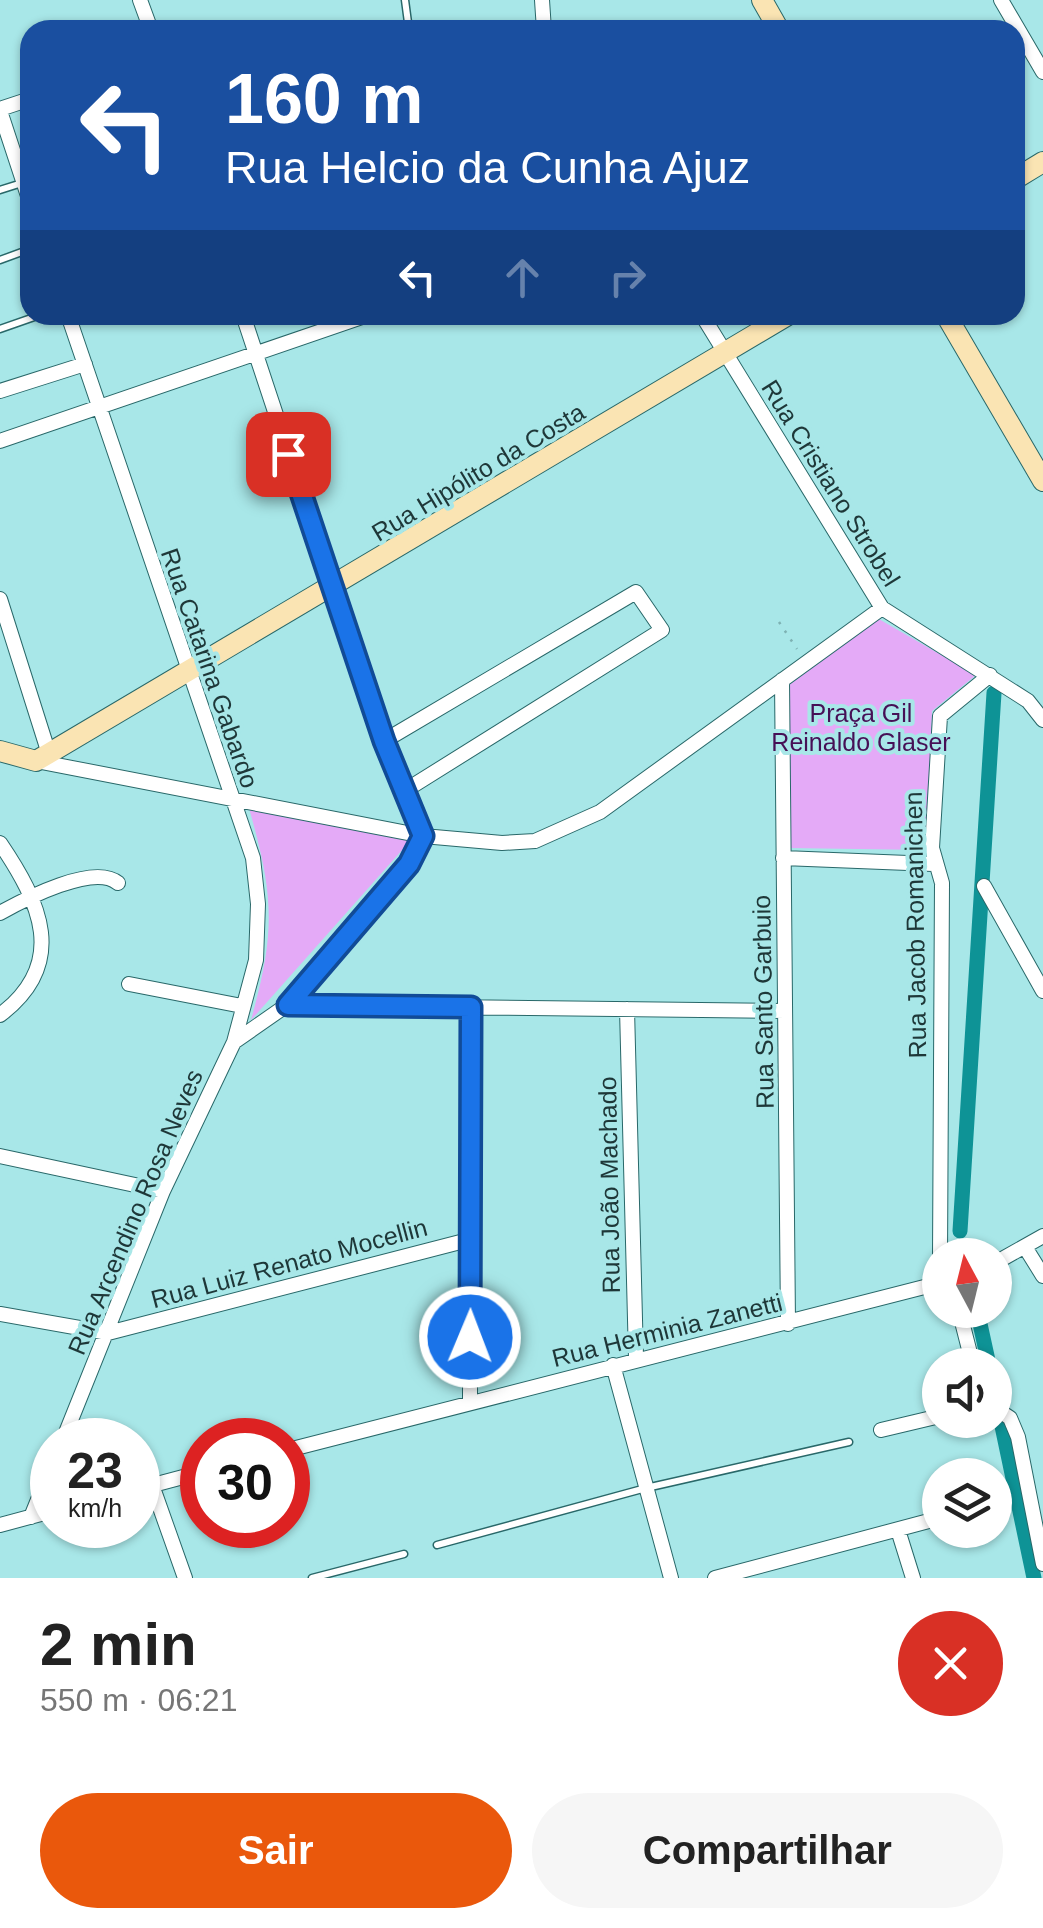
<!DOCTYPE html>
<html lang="pt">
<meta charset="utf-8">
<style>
body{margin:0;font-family:Arial,sans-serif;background:#f6f6f6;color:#222;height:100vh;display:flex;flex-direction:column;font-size:38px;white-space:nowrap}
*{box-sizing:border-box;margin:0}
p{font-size:32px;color:#767676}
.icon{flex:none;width:55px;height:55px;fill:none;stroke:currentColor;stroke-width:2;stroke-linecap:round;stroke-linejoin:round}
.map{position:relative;height:1578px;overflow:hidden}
.side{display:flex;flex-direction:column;background:#fff;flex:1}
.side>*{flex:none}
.top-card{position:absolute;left:20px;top:20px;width:1005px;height:305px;border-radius:30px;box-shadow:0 2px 8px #0004;background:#1a4fa0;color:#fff;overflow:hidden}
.needle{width:65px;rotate:353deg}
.fabs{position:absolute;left:922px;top:1238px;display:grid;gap:20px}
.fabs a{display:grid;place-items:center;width:90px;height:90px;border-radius:50%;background:#fff;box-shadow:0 2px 8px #0004;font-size:50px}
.speed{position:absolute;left:30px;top:1418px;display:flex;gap:20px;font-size:50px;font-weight:700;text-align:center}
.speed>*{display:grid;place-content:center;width:130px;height:130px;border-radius:50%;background:#fff;box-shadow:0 2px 8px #0004;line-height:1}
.speed small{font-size:25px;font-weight:400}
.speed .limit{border:15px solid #d22;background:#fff;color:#111}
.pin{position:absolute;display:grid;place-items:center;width:85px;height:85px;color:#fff;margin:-42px;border-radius:20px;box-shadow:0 5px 15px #0006}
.me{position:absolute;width:110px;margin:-55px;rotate:1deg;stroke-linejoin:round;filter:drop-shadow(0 0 8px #0008)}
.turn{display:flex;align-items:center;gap:35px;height:210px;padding:0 40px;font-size:45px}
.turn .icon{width:130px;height:130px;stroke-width:2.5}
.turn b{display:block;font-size:70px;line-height:85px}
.lanes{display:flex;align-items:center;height:95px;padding:0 40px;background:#0003;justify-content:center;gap:50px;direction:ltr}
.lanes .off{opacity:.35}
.round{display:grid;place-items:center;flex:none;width:105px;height:105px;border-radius:52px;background:#f6f6f6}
.head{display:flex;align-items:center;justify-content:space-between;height:170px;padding:0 40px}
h1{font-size:60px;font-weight:600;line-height:75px}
.cta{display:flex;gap:20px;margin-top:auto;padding:20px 40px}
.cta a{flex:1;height:115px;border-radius:60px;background:#ea580c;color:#fff;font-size:40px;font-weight:600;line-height:115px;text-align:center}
.cta a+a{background:#f6f6f6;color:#222}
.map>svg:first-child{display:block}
.green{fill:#e4aaf7}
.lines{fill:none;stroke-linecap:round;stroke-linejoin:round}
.canal{stroke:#0e9396;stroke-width:15}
.lane-casing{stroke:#296869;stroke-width:9}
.street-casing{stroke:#296869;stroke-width:16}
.secondary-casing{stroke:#296869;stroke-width:22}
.path{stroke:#7eb2b3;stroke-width:2.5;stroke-dasharray:2.5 8;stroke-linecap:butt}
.lane{stroke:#fff;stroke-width:6}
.street{stroke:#fff;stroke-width:14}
.secondary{stroke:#fae4b3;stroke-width:20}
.route-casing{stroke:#114b97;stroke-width:25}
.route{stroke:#1a73e8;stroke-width:18}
.labels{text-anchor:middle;stroke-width:8;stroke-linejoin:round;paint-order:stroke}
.street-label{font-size:25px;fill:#1e3738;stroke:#a8e7e8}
.park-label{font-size:25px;fill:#461056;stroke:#a8e7e8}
</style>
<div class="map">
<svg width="1043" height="1578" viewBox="0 0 1043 1578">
<rect width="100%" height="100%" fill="#a8e7e8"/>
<path class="green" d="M877,618l99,57 -44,36 -5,139 -138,-2v-163z
M249,808l162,32 -160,180c25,-89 23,-124 -2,-212z"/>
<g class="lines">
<path class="canal" d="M960,1231l34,-538
M977,1310l12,55
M995,1393l39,185"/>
<g class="lane-casing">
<path id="lane" d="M405,0l4,30
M0,190l22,-7
M0,260l30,-11
M0,329l40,-14
M437,1545l209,-57 203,-46
M312,1578l92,-24"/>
</g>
<g class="street-casing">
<path id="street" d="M140,0l11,30
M542,0l2,30
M1001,0l42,72
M513,30l31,-3
M0,109l30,-10
M0,111l30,91
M68,315l185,543 5,46 -2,56 -22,82
M702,315l180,293 146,93 15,19
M0,391l85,-27
M0,441l368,-126
M0,599l49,155
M782,680l6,644
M384,741l252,-149 26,38 -256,160
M36,761l387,75 79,7 33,-2 65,-29 282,-204
M0,843c40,59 69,120 0,172
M783,858l150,6
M984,886l59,105
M0,913c25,-14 94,-50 118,-30
M129,984l113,22
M287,1005l498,6
M627,1009l9,349
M0,1156l163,35
M1025,1247l18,29
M940,1258l2,-375 -10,-35 8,-132 50,-41
M995,1263l48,-27
M959,1310l14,55
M0,1314l108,19 364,-94
M613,1365l58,213
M470,1402l1,-395
M995,1408l15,10 8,19 25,127
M881,1430l59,-14
M63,1440l100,-249 71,-149 53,-37 122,-141 14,-28 -39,-95 -141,-426
M288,1450l652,-167
M152,1485l33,93
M138,1489l64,-17
M31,1517l21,-52
M0,1525l52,-14
M898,1530l15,48
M715,1578l225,-60"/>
</g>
<g class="secondary-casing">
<path id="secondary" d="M762,0l17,30
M1015,179l28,-17
M946,315l97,166
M0,751l36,10 752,-446"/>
</g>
<path class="path" d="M779,622l18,27"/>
<use href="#lane" class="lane"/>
<use href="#street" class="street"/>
<use href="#secondary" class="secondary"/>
</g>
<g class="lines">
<g class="route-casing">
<path id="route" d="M288,454l96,287 39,95 -14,28 -121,141 183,2 -1,330"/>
</g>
<use href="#route" class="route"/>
</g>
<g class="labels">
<g class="street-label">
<text transform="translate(478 472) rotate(-31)" y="9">Rua Hipólito da Costa</text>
<text transform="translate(831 483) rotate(58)" y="9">Rua Cristiano Strobel</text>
<text transform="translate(210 668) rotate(71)" y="9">Rua Catarina Gabardo</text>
<text transform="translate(915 925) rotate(-91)" y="9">Rua Jacob Romanichen</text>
<text transform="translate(763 1002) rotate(-91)" y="9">Rua Santo Garbuio</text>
<text transform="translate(609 1185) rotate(-91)" y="9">Rua João Machado</text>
<text transform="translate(135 1212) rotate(-67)" y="9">Rua Arcendino Rosa Neves</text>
<text transform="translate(289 1263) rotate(-15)" y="9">Rua Luiz Renato Mocellin</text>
<text transform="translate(667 1330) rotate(-14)" y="9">Rua Herminia Zanetti</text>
</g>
<g class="park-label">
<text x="861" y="722">Praça Gil<tspan x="861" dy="29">Reinaldo Glaser</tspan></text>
</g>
</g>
</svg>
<div class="fabs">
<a><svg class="needle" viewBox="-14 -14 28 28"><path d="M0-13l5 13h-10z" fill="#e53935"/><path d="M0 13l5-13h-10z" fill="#767676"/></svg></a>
<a><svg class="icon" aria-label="sound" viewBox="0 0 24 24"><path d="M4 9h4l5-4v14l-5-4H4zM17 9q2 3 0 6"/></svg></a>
<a><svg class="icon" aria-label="layers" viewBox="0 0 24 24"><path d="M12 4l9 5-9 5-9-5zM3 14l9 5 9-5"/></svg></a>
</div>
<div class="speed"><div>23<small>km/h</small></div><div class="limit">30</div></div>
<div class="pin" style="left:288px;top:454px;background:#d93025"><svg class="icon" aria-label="arrive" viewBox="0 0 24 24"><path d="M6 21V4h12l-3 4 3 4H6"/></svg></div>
<svg class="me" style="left:470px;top:1337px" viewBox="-20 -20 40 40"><circle r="17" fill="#1a73e8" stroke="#fff" stroke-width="3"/><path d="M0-11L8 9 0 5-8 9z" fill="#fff"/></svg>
<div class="top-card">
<div class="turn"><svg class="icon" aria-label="left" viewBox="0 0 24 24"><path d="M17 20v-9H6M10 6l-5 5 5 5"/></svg><div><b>160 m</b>Rua Helcio da Cunha Ajuz</div></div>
<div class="lanes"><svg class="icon" aria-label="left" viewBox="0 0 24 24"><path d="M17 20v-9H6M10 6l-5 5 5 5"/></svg><svg class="icon off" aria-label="ahead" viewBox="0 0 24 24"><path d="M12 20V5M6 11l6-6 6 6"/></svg><svg class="icon off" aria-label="right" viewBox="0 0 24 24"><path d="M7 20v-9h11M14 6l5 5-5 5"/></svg></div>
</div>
</div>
<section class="side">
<div class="head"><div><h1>2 min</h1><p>550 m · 06:21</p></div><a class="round" style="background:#d93025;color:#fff"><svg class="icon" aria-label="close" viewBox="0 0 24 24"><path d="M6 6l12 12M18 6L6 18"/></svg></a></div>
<div class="cta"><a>Sair</a><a>Compartilhar</a></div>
</section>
